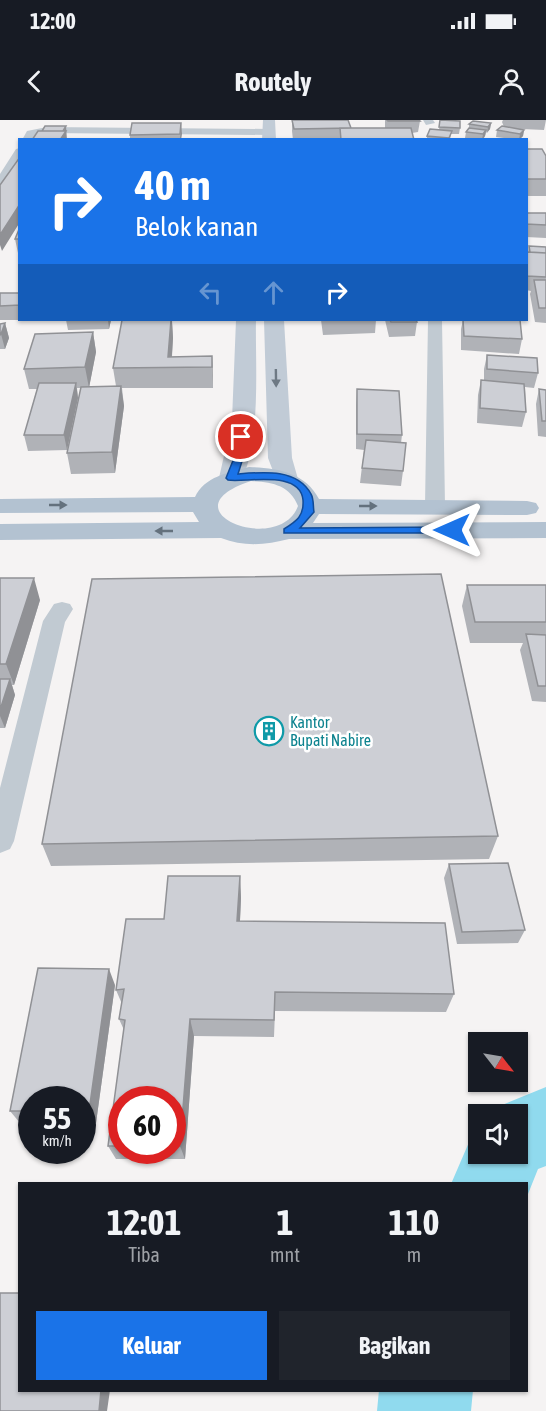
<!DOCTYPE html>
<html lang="id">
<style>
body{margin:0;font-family:"Asap Condensed",sans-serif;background:#20242c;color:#f1f3f6;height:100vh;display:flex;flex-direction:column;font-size:22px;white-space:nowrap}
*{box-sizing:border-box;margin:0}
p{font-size:20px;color:#9ea1a6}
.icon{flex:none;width:33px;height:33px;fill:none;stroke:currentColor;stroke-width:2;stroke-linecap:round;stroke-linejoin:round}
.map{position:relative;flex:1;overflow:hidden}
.panel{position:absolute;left:18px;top:1062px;width:510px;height:210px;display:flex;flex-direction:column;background:#171b24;border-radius:0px;box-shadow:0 2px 4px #0004}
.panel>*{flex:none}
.hud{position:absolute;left:18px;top:18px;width:510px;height:183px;border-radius:0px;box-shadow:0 2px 4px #0004;background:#1a73e8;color:#fff;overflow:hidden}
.needle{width:39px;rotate:121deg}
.buttons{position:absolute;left:468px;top:912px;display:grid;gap:12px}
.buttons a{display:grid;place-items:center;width:60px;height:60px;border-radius:0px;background:#171b24;box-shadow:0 2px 4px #0004;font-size:30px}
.speed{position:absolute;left:18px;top:966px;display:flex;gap:12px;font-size:30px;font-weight:700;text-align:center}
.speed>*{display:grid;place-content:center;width:78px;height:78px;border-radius:50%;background:#171b24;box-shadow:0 2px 4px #0004;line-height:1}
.speed small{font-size:15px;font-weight:400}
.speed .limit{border:9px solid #d22;background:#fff;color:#111}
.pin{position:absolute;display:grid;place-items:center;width:51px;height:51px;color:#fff;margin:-26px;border:3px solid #fff;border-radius:50%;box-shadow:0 2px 6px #0007}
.me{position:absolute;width:66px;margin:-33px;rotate:270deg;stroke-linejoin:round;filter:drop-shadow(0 0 4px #0008)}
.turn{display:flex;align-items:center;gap:21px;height:126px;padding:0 18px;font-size:27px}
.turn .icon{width:78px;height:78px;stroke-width:2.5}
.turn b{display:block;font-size:42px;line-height:51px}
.lanes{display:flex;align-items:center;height:57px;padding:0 18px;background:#0003;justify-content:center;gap:30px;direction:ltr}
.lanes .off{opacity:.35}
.eta{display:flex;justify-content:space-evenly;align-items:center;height:102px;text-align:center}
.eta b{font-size:36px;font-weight:700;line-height:42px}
.button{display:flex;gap:12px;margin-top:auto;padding:12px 18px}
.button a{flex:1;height:69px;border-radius:0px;background:#1a73e8;color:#fff;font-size:24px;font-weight:700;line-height:69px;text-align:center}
.button a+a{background:#20242c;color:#f1f3f6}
.status{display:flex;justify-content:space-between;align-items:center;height:42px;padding:0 30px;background:#171b24;direction:ltr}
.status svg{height:16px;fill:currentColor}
header{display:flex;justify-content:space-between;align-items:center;height:78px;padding:0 18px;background:#171b24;font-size:27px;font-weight:700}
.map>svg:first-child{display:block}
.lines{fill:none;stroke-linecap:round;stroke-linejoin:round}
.river{fill:#90daee;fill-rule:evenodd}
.minor{fill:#c1cad2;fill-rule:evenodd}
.secondary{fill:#c1cbd6;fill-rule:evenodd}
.primary{fill:#b3c2d1;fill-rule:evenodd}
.wall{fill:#b0b2b7;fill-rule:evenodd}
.shaded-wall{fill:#909195}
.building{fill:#cdcfd5;stroke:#909195;stroke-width:1.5}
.oneway{fill:#6e7984}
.oneway2{fill:#64717d}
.route{fill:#1a73e8;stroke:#114b97;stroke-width:1.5}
.labels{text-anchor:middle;stroke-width:5;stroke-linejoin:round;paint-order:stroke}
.culture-label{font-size:16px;fill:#0d838f;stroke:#fff;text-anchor:start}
</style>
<div class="status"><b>12:00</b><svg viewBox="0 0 49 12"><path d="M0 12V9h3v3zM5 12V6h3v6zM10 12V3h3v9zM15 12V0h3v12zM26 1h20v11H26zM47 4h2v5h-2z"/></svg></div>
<header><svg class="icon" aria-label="back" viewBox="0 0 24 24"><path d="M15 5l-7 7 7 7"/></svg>Routely<svg class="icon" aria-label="person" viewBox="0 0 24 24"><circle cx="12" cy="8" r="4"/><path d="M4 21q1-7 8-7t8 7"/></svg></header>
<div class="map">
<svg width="546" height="1291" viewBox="0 0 546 1291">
<rect width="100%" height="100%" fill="#f5f3f3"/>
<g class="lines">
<path class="river" d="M546,967v79l-8,3 -12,30v-15h-75l25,-58 2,-1v29h40v-40h-30l2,-4z
M379,1270h94l-2,21h-94z"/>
<path class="minor" d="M423,0h10l2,3 -9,2z
M47,7l222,2 5,3 -5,3 -222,-2 -12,2 -3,5h-10l5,-9z
M20,28v12l-16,25 -4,1v-12l16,-25z
M428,200h14l3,186 -3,4h-14l-3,-4z
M62,482l8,2 3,5 -8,13 -51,219 -4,8 -10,4v-65l43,-167 11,-17z"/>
<path class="secondary" d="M263,0h12l1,20h-14z
M236,200h20c-1,41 6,130 -17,163l-8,2 -8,-2 -4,-5 13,-58z
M264,200h20l8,138 6,21 -4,5 -8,2 -8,-2 -10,-26z"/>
<path class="primary" d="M249,347c28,1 56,5 70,32l208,2 9,2 3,5 -3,5 -9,2 -208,-1 -6,9 233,-1v16l-257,1c-23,6 -45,8 -68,-1l-221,2v-16l199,-2 -6,-10 -193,1v-14l195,-2c9,-20 34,-25 54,-30zM251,361c21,1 39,4 47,25 -19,51 -136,4 -47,-25z"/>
</g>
<path class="wall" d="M292,0l59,8h34v-8h34l1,1 -2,11 -6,1 2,7h-121l-1,-9z
M440,0l20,8 -1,6h-8l-1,6h-23v-4l12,-6z
M503,0h43l-2,10 -22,-1 2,1 -1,6 -4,4 -23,-3 1,-7 7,-3 -2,-5z
M181,3v17h-51v-5z
M491,3l-1,6 -4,4 -1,3 -2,4 -18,-2 1,-6 3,-4v-4z
M526,29l20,7v40h-20z
M526,93h20v25l-20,-1z
M20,107v26h-2l-3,-14z
M529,126l17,1v76l-11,-1 -5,-28 1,-3 -5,-1v-38h2z
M0,173h20v27h4h-24z
M66,200h45l-2,9 -41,1z
M321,200h55l-1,13 -52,2z
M385,200h31l1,2 -2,14 -26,1z
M463,200h57l2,19 -3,15 -58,-4v-21z
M5,203l4,15 -4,11h-5v-25z
M172,203l1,15 -1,19 40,-1 1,32h-91l2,18 -9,67 -44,1 -4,-21 14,-65h-4l1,10 -11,52 -39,1 -4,-16 13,-46h-8l-5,-20 69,-37 3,20 -7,35 27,-1 -3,-18z
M487,235l51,18 -4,15 -9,-1 1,25 -4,15 -45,-4 1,-28 3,-15 3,1v-12z
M357,269l45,46 -1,8 2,28 -2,15 -41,-3 4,-33 -8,-1v-44z
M539,269l7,1v47l-8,-1 -2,-32z
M0,458l40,22 -26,85h-2l3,10 -10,33h-5z
M467,465h79v117l-14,-1 -12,-51 3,-7h-53l-8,-37z
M498,716l-9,23 -438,7 -9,-22z
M449,744l76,66 -7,13 -61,1 -13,-66z
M240,756l1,22 -1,23 214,73 -8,18 -171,-1 -1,26 -80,-1 -9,123h-69l-8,-13 16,-116 -5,-11 3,-15 -6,-14 48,-71zM122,980h50v50h-50z
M115,865l-19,138h-14v-23h-50v23h-12l-10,-12z"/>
<path class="shaded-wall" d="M181,3l1,11 -1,6h-1z
M491,3l-1,6 -3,4 1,-6z
M66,6l1,14h-7l2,-6z
M486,10l-1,6 -3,4 1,-6z
M524,10l-1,6 -4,4 1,-6z
M20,84v18l-18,29 -2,-6v-10z
M108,200h3l-2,9z
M170,200h2l1,18 -2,30 -3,-11z
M5,203l4,15 -4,11 -4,-15z
M93,212l3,20 -7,36 -4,-21z
M212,236l1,20v12l-1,-21z
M76,263l2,15 -11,52 -3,-15z
M121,266l3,20 -9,67 -3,-21z
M34,458l6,22 -26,85 -8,-21z
M10,559l5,16 -10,33 -5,-12v-6z
M240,756l1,22 -2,43 -2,-20z
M109,849l6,16 -19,138 -7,-12z
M190,899l4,17 -9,123 -5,-13z
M101,1270h9l-3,21h-8z"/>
<path class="building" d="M292,0h56l3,8 -57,1z
M387,0h32l1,1h-32z
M440,0l20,1v7l-21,-1z
M473,1l18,2 -3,4 -19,-3z
M132,3h49l-1,11 -50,1z
M45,6h21l-3,5h-21z
M502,6l22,4 -4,4 -23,-4z
M340,8h71l3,12h-73z
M469,8l17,2 -3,4 -17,-2z
M430,9l22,2 -3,7 -22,-2z
M38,11h28l-6,9h-28z
M526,29h16l4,7v23h-20v-6h1l-1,-2z
M20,37v47l-20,31v-50z
M526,93h20v12l-20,-1z
M20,107v12h-5z
M529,126l17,1v6l-16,-1z
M526,132l20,1v24l-19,-1z
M534,160h12v28h-7z
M0,173h20v12l-20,1z
M122,200h49l-3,37 44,-1v11l-99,1z
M390,200h26l1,2h-26z
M463,200h57l2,19 -58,-3z
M5,203l-4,11 -1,1v-11z
M93,212l-8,35 -61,2 11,-35z
M487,235l50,3 1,15 -51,-4z
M481,260l43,4 2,28 -46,-4z
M39,263h37l-12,52h-40z
M121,266l-9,66 -45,1 14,-66z
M357,269l42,2 3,44 -45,-1z
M539,269l7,1v31h-4z
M366,320l40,3 -3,28 -41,-3z
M441,454l57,262 -456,8 50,-265z
M0,458h34l-28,86h-6z
M467,465h79v37h-71z
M526,514l20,1v51h-8z
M0,559h10l-10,31z
M508,743l17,67 -63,2 -13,-68z
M168,756h72l-3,45 208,2 9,71 -179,-2 -1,28 -84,-1 -10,127h-8v-46h-50v46h-14l17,-126 -6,-1 5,-30 -8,1 10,-71h38z
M38,848l71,1 -20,142h-7v-11h-50v11h-22z
M0,1173h20v97h81l-2,21h-99z"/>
<defs><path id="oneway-solid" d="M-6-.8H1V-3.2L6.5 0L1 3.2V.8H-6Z" transform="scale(1.5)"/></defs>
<use class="oneway" href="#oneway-solid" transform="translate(276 258) rotate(89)"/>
<g class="oneway2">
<use href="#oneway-solid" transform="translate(58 385)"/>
<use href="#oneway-solid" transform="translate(368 386)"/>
<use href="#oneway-solid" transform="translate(164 411) rotate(180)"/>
</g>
<path class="route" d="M241,314l5,3 -3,21 -5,16c24,-2 59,-6 73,20 3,5 2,13 3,18l-14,16 152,-1 5,3 -5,3h-168v-4c13,-8 20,-13 19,-29 -3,-31 -58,-17 -75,-20l-2,-2 8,-20 3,-21z"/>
<defs>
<g id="building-ring" transform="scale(1.5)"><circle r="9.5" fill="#fff" stroke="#0f9aa8" stroke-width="1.5"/><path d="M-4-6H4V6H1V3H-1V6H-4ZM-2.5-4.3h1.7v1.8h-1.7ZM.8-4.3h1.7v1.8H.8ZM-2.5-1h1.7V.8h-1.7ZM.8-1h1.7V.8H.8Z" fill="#0f9aa8"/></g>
</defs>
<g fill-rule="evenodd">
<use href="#building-ring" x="269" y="611"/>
</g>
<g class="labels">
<g class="culture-label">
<text x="290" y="608">Kantor<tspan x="290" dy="18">Bupati Nabire</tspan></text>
</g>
</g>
</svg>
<div class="buttons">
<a><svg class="needle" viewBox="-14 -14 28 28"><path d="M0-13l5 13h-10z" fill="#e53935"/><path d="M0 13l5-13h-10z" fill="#9ea1a6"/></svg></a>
<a><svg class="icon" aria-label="sound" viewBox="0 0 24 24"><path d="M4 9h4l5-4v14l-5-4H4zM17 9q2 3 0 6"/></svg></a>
</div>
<div class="speed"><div>55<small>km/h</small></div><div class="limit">60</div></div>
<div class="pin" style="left:241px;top:317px;background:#d93025"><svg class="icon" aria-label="arrive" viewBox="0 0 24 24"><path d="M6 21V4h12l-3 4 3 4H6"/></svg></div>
<svg class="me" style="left:452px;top:410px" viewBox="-20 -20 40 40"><path d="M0-17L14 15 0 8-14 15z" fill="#1a73e8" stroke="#fff" stroke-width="4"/></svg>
<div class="hud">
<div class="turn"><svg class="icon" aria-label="right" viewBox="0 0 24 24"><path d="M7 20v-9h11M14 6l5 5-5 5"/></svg><div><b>40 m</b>Belok kanan</div></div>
<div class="lanes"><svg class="icon off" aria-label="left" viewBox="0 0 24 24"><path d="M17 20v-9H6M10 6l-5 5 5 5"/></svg><svg class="icon off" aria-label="ahead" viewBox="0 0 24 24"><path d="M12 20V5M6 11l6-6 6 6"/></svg><svg class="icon" aria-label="right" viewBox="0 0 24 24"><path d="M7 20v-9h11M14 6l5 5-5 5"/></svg></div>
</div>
<section class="panel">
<div class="eta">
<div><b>12:01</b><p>Tiba</p></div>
<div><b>1</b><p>mnt</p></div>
<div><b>110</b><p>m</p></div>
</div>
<div class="button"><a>Keluar</a><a>Bagikan</a></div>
</section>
</div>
